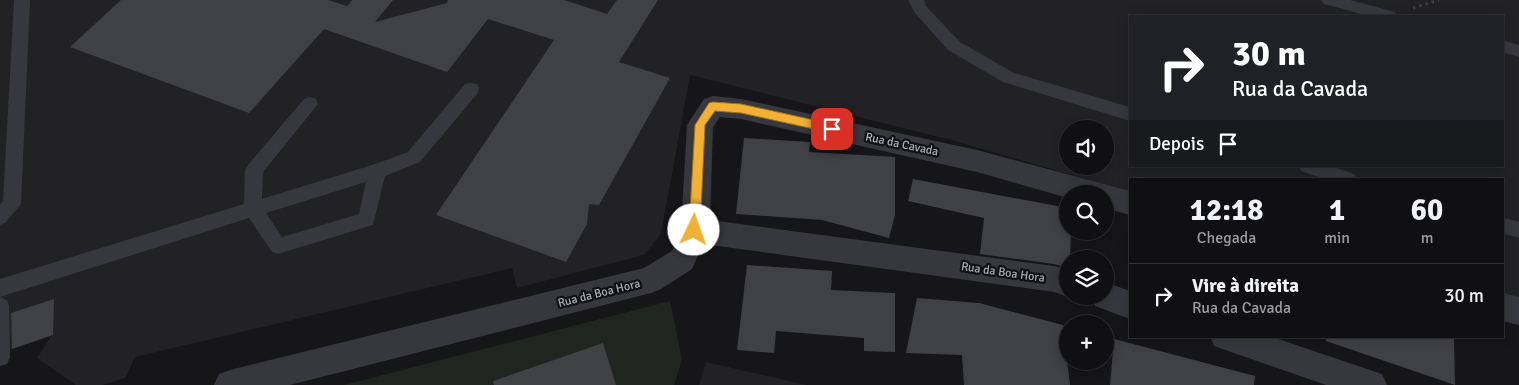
<!DOCTYPE html>
<html lang="pt">
<meta charset="utf-8">
<style>
body{margin:0;font-family:Signika,sans-serif;background:#19191b;color:#f1f3f6;height:100vh;display:flex;flex-direction:column;font-size:19px;white-space:nowrap}
*{box-sizing:border-box;margin:0}
p{font-size:16px;color:#9c9d9f}
.icon{flex:none;width:28px;height:28px;fill:none;stroke:currentColor;stroke-width:2;stroke-linecap:round;stroke-linejoin:round}
.map{position:relative;flex:1;overflow:hidden}
.side{position:absolute;left:1129px;top:178px;width:375px;height:160px;display:flex;flex-direction:column;background:#101012;border-radius:0px;box-shadow:0 2px 12px #0003,0 0 0 1px #303032}
.side>*{flex:none}
.banner{position:absolute;left:1129px;top:15px;width:375px;height:152px;border-radius:0px;box-shadow:0 2px 12px #0003,0 0 0 1px #303032;background:#202124;color:#fff;overflow:hidden}
.tools{position:absolute;left:1059px;top:120px;display:grid;gap:10px}
.tools a{display:grid;place-items:center;width:55px;height:55px;border-radius:50%;background:#101012;box-shadow:0 2px 12px #0003,0 0 0 1px #303032;font-size:25px}
.pin{position:absolute;display:grid;place-items:center;width:42px;height:42px;color:#fff;margin:-21px;border-radius:10px;box-shadow:0 2px 8px #0006}
.me{position:absolute;width:55px;margin:-28px;rotate:3deg;stroke-linejoin:round;filter:drop-shadow(0 0 4px #0008)}
.turn{display:flex;align-items:center;gap:18px;height:105px;padding:0 20px;font-size:22px}
.turn .icon{width:65px;height:65px;stroke-width:2.5}
.turn b{display:block;font-size:35px;line-height:42px}
.then{display:flex;align-items:center;height:48px;padding:0 20px;background:#0003;gap:10px;font-size:19px}
.eta{display:flex;justify-content:space-evenly;align-items:center;height:85px;text-align:center}
.eta b{font-size:30px;font-weight:800;line-height:35px}
ul{padding:0;list-style:none}
li{display:flex;align-items:center;gap:15px;height:65px;padding:0 20px;border-top:1px solid #303032}
li div{flex:1}
li b{display:block;font-size:19px}
li em{font-style:normal}
.map>svg:first-child{display:block}
.built{fill:#222225;fill-rule:evenodd}
.green{fill:#1e261f}
.building{fill:#404145}
.lines{fill:none;stroke-linecap:round;stroke-linejoin:round}
.path{stroke:#3d3f44;stroke-width:3;stroke-dasharray:2.5 4;stroke-linecap:butt}
.lane{fill:#37383d;fill-rule:evenodd}
.street{fill:#37383d;fill-rule:evenodd}
.route{fill:#f2b134;stroke:#9d7322}
.labels{text-anchor:middle;stroke-width:4.5;stroke-linejoin:round;paint-order:stroke}
.street-label{font-size:12px;fill:#a8adb8;stroke:#111113}
</style>
<div class="map">
<svg width="1519" height="385" viewBox="0 0 1519 385">
<rect width="100%" height="100%" fill="#161618"/>
<path class="built" d="M0,0h1519v305l-16,-5 -1,-121h-372v13l-175,-51 -265,-66 -29,159 -17,21 -127,33 -5,-20 -377,89 -10,21 -23,7h-26l-39,-27 15,-23 -52,18zM1130,16h372v150h-372zM1068,129h37v37h-37z
M706,362l101,23h-108z"/>
<path class="green" d="M670,301l12,59 -8,25h-330z"/>
<path class="building" d="M121,0h207l19,6 5,-6h41l-18,22 72,-19 1,-3h116l43,14 10,-14h41l-39,62 51,16 -71,127 -10,-1 -2,20 -21,38 -130,-47 118,-175 -66,-21 -41,53 -123,-43 -75,84 -179,-66z
M744,138l66,4 -1,10 86,5v58l-6,23 -67,-18 -86,-6z
M913,179l155,29v23h3l-1,28h-2v9l-14,-4 -74,-10 4,-36 -76,-17z
M747,265l85,6 -1,19 64,3v59l-31,-1v-13l-88,-7 -2,22 -37,-3z
M917,298l62,5 84,22 7,60h-106l-2,-30 -56,-2z
M54,299l-1,36 -41,14 -1,-36z
M1326,336h128l1,49 -129,-44z
M1114,339l141,37 -1,9h-144z
M603,343l13,42h-122l-1,-4z"/>
<g class="lines">
<path class="path" d="M1413,8l26,-8"/>
<path class="lane" d="M14,0h16l-9,204 -15,18 -6,3v-20l3,-4z
M908,0h16l2,6 34,36 54,31 116,34v14l-127,-39 -55,-32 -33,-37z
M1321,0h29l45,12 3,4h-29l-45,-12z
M1502,40l17,5v12l-17,-5z
M471,83l6,1 2,5 -2,5 -57,68 -35,14 -12,49 -95,29 -6,-2 -23,-34 -249,79v-18l244,-75 1,-34 3,-5 56,-66 6,-2 6,2 2,5 -55,68 -1,27 113,-35 33,-12 57,-68zM366,182l-7,32 -77,23 -16,-24z
M1299,166h32l23,8 3,5h-33l-23,-8z
M1502,217l17,5v16l-17,-5z
M0,297l7,3 2,6 1,51 -3,7 -7,2z"/>
<path class="street" d="M713,96l28,3 236,51 153,41v24l-25,-7v-14h-37v4l-91,-26 -236,-53 -21,-2 -7,10 -3,93 344,46 14,4v26h3l-3,1 -14,-5 -351,-48 -11,25 -31,20 -10,4 -361,92h-76l5,-11 11,-4 414,-102 28,-17 9,-21 6,-105 17,-26z
M1105,282l25,9v28l-35,-13 -5,-10h15z
M1502,293l17,4v28l-17,-4z
M1210,336h59l113,38 5,11h-61l-112,-39z"/>
</g>
<path class="route" d="M713,102l28,2 91,20 5,5 -5,4 -91,-20 -26,-2 -10,14 -5,105 -1,3 -5,2 -4,-2 -1,-3 6,-105 14,-22z"/>
<g class="labels">
<g class="street-label">
<text transform="translate(902 144) rotate(12)" y="4">Rua da Cavada</text>
<text transform="translate(1003 272) rotate(8)" y="4">Rua da Boa Hora</text>
<text transform="translate(599 293) rotate(-14)" y="4">Rua da Boa Hora</text>
</g>
</g>
</svg>
<div class="tools">
<a><svg class="icon" aria-label="sound" viewBox="0 0 24 24"><path d="M4 9h4l5-4v14l-5-4H4zM17 9q2 3 0 6"/></svg></a>
<a><svg class="icon" aria-label="search" viewBox="0 0 24 24"><circle cx="10" cy="10" r="6"/><path d="M15 15l6 6"/></svg></a>
<a><svg class="icon" aria-label="layers" viewBox="0 0 24 24"><path d="M12 4l9 5-9 5-9-5zM3 14l9 5 9-5"/></svg></a>
<a>+</a>
</div>
<div class="pin" style="left:832px;top:129px;background:#d93025"><svg class="icon" aria-label="arrive" viewBox="0 0 24 24"><path d="M6 21V4h12l-3 4 3 4H6"/></svg></div>
<svg class="me" style="left:694px;top:230px" viewBox="-20 -20 40 40"><circle r="19" fill="#fff"/><path d="M0-13L10 11 0 6-10 11z" fill="#f2b134"/></svg>
<div class="banner">
<div class="turn"><svg class="icon" aria-label="right" viewBox="0 0 24 24"><path d="M7 20v-9h11M14 6l5 5-5 5"/></svg><div><b>30 m</b>Rua da Cavada</div></div>
<div class="then">Depois<svg class="icon" aria-label="arrive" viewBox="0 0 24 24"><path d="M6 21V4h12l-3 4 3 4H6"/></svg></div>
</div>
<section class="side">
<div class="eta">
<div><b>12:18</b><p>Chegada</p></div>
<div><b>1</b><p>min</p></div>
<div><b>60</b><p>m</p></div>
</div>
<ul>
<li><svg class="icon" aria-label="right" viewBox="0 0 24 24"><path d="M7 20v-9h11M14 6l5 5-5 5"/></svg><div><b>Vire à direita</b><p>Rua da Cavada</p></div><em>30 m</em></li>
</ul>
</section>
</div>
